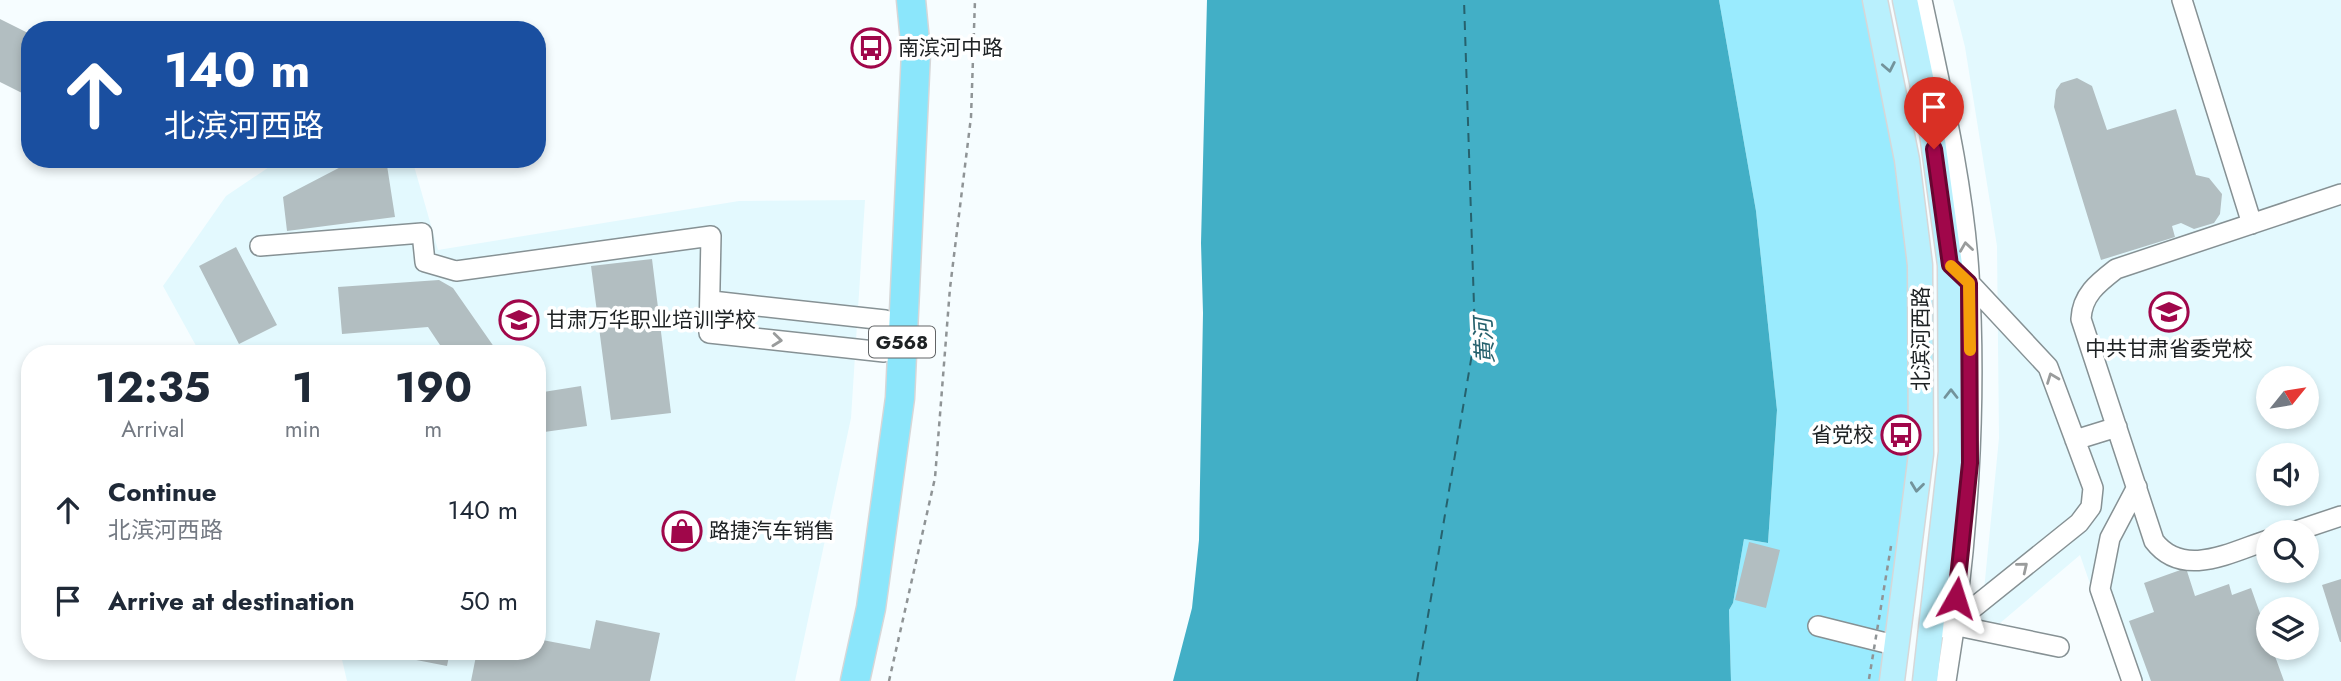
<!DOCTYPE html>
<meta charset="utf-8">
<style>
body{margin:0;font-family:Jost,"Noto Sans SC",sans-serif;background:#f2f2f3;color:#1f2937;height:100vh;display:flex;flex-direction:column;font-size:26px;white-space:nowrap}
*{box-sizing:border-box;margin:0}
p{font-size:23px;color:#747a83}
.icon{flex:none;width:38px;height:38px;fill:none;stroke:currentColor;stroke-width:2;stroke-linecap:round;stroke-linejoin:round}
.map{position:relative;flex:1;overflow:hidden}
.details{position:absolute;left:21px;top:345px;width:525px;height:315px;display:flex;flex-direction:column;background:#fff;border-radius:28px;box-shadow:0 4px 10px #0003}
.details>*{flex:none}
.hud{position:absolute;left:21px;top:21px;width:525px;height:147px;border-radius:28px;box-shadow:0 4px 10px #0003;background:#1a4fa0;color:#fff;overflow:hidden}
.needle{width:46px;rotate:60deg}
.buttons{position:absolute;left:2256px;top:366px;display:grid;gap:14px}
.buttons a{display:grid;place-items:center;width:63px;height:63px;border-radius:50%;background:#fff;box-shadow:0 4px 10px #0003;font-size:35px}
.pin{position:absolute;display:grid;place-items:center;width:60px;height:60px;color:#fff;margin:-72px -30px;border-radius:50% 50% 50% 0;rotate:-45deg;box-shadow:0 0 7px #0007}
.pin .icon{rotate:45deg}
.me{position:absolute;width:77px;margin:-38px;rotate:6deg;stroke-linejoin:round;filter:drop-shadow(0 0 5px #0008)}
.turn{display:flex;align-items:center;gap:24px;height:147px;padding:0 28px;font-size:32px}
.turn .icon{width:91px;height:91px;stroke-width:2.5}
.turn b{display:block;font-size:49px;line-height:60px}
.eta{display:flex;justify-content:space-evenly;align-items:center;height:119px;text-align:center}
.eta b{font-size:42px;font-weight:700;line-height:49px}
ul{padding:0;list-style:none}
li{display:flex;align-items:center;gap:21px;height:91px;padding:0 28px}
li div{flex:1}
li b{display:block;font-size:26px}
li em{font-style:normal}
.map>svg:first-child{display:block}
.built{fill:#e3f9fe;fill-rule:evenodd}
.green{fill:#9aebfe}
.water{fill:#42afc6}
.lines{fill:none;stroke-linecap:round;stroke-linejoin:round}
.ferry{stroke:#26616d;stroke-width:2;stroke-dasharray:9 7;stroke-linecap:butt}
.building{fill:#b2bec1}
.minor-casing{stroke:#869194;stroke-width:22}
.major-casing{stroke:#d6d7d8;stroke-width:27}
.highway-casing{stroke:#d6d7d8;stroke-width:31}
.path{stroke:#8f9496;stroke-width:2.5;stroke-dasharray:5 5;stroke-linecap:butt}
.minor{stroke:#fff;stroke-width:19}
.major{stroke:#b9f0fd;stroke-width:24}
.highway{stroke:#8be6fb;stroke-width:28}
.path-bridge{stroke:#8f9496;stroke-width:2.5;stroke-dasharray:5 5;stroke-linecap:butt}
.oneway{stroke:#73939b}
.oneway2{stroke:#9a9c9c}
.route-casing{stroke:#680530;stroke-width:18}
.route{stroke:#a0074a;stroke-width:12}
.slow{stroke:#f59e0b;stroke-width:12}
.labels{text-anchor:middle;stroke-width:7;stroke-linejoin:round;paint-order:stroke}
.shield{fill:#fff;stroke:#626466;stroke-width:2}
.shield-label{font-size:19px;font-weight:bold;fill:#1e2224}
.poi-label{font-size:21px;fill:#1e2224;stroke:#fff;text-anchor:start}
.street-label{font-size:21px;fill:#1e2224;stroke:#fff}
.water-label{font-size:23px;font-style:italic;fill:#26616d;stroke:#fff}
</style>
<div class="map">
<svg width="2341" height="681" viewBox="0 0 2341 681">
<rect width="100%" height="100%" fill="#f6fdff"/>
<path class="built" d="M1953,0h388v681h-217l-44,-126 -101,86 20,-203 -2,-192 -32,-199zM2268,378h38v38h-38zM2268,455h38v39h-38zM2268,532h38v38h-38zM2268,609h38v39h-38z
M281,159h131l26,91 301,-49 126,-1 -14,218 -56,263h-448l-7,-30h197v-297l-337,-1 -37,-67 63,-90z"/>
<path class="green" d="M1719,0h156l32,160 14,294 -29,227h-161l-2,-71 4,-7 11,-64 24,4 9,-133 -21,-199z"/>
<path class="water" d="M1207,0h512l37,211 21,199 -9,133 -24,-4 -11,64 -4,7 2,71h-558l19,-73 7,-68 4,-227 -2,-70z"/>
<g class="lines">
<path class="ferry" d="M1417,681l58,-345 -11,-336"/>
</g>
<path class="building" d="M0,19l30,15v63l-30,-15z
M2077,78l15,8 15,44 69,-21 20,66 13,3 13,16 -2,20 -6,9 -20,6 -13,-6 -9,3 3,11 -74,23 -47,-153 2,-17 5,-7z
M356,159h30l9,58 -108,14 -4,-34z
M236,247l41,78 -38,19 -40,-78z
M652,259l19,154 -60,7 -20,-154z
M439,280l14,8 46,66h-53l-18,-27 -86,7 -4,-47z
M581,386l6,40 -50,7v-40z
M1749,542l31,8 -14,58 -31,-8z
M2186,568l9,28 34,-12 3,11 19,-7 17,48v12h4l12,33h-133l-22,-60 25,-9 -10,-29z
M2341,579v63h-1l-18,-57z
M596,620l64,13 -10,48h-179l6,-30h60v-12l53,10z
M402,651h48l-3,15 -46,-9z"/>
<g class="lines">
<g class="minor-casing">
<path id="minor" d="M1922,0c19,90 41,181 47,273 8,133 -1,276 -23,408
M2182,0l70,224
M260,246l162,-13 3,29 31,9 255,-35 -2,97 175,19
M712,301l173,19
M2075,440l42,-13
M2293,532l48,-16
M2268,540c-37,12 -85,39 -114,1l-73,-222c1,-24 17,-36 35,-50l225,-75
M1953,625l106,22
M1818,626l80,20
M1947,629l132,-106 12,-16 2,-19 -45,-121 -83,-89
M2132,681l-32,-92 10,-51 27,-51"/>
</g>
<g class="major-casing">
<path id="major" d="M1875,0l32,160 13,105 1,189 -29,227
M1905,0l26,126 19,139 1,187 -26,229"/>
</g>
<g class="highway-casing">
<path id="highway" d="M855,681l16,-73 29,-210 16,-346 -5,-52"/>
</g>
<path class="path" d="M889,681l46,-203 15,-190 21,-171 4,-117"/>
<use href="#minor" class="minor"/>
<use href="#major" class="major"/>
<use href="#highway" class="highway"/>
<path class="path-bridge" d="M1869,679l22,-133"/>
</g>
<defs><path id="oneway-chevron" d="M-2-3.5L2.5 0L-2 3.5" fill="none" stroke-width="1.6" stroke-linecap="round" stroke-linejoin="round" transform="scale(1.75)"/></defs>
<g class="oneway">
<use href="#oneway-chevron" transform="translate(1889 67) rotate(79)"/>
<use href="#oneway-chevron" transform="translate(1951 394) rotate(-90)"/>
<use href="#oneway-chevron" transform="translate(1917 487) rotate(97)"/>
</g>
<g class="oneway2">
<use href="#oneway-chevron" transform="translate(1966 247) rotate(-98)"/>
<use href="#oneway-chevron" transform="translate(777 340) rotate(6)"/>
<use href="#oneway-chevron" transform="translate(2052 378) rotate(-111)"/>
<use href="#oneway-chevron" transform="translate(2023 567) rotate(-39)"/>
</g>
<g class="lines">
<g class="route-casing">
<path id="route" d="M1934,149l16,116 19,18 1,180 -14,135"/>
</g>
<use href="#route" class="route"/>
<path class="slow" d="M1951,266l18,17 1,67"/>
</g>
<defs>
<g id="bus-ring" transform="scale(2.0125)"><circle r="9.5" fill="#fff" stroke="#a0074a" stroke-width="1.5"/><path d="M-5-6H5V4H4V6H2V4H-2V6H-4V4H-5ZM-3.5-4V0h7V-4ZM-3.5 1.2v1.5H-2V1.2ZM2 1.2v1.5H3.5V1.2Z" fill="#a0074a"/></g>
<g id="university-ring" transform="scale(2.0125)"><circle r="9.5" fill="#fff" stroke="#a0074a" stroke-width="1.5"/><path d="M0-5L7-2L0 1L-7-2ZM-4 1L0 2.5L4 1V4Q0 6-4 4Z" fill="#a0074a"/></g>
<g id="school-ring" transform="scale(2.0125)"><circle r="9.5" fill="#fff" stroke="#a0074a" stroke-width="1.5"/><path d="M0-5L7-2L0 1L-7-2ZM-4 1L0 2.5L4 1V4Q0 6-4 4Z" fill="#a0074a"/></g>
<g id="shop-ring" transform="scale(2.0125)"><circle r="9.5" fill="#fff" stroke="#a0074a" stroke-width="1.5"/><path d="M-5-2.5h2.3a2.7 3.5 0 0 1 5.4 0H5L5.5 6h-11ZM-1.5-2.5h3a1.5 2.3 0 0 0-3 0Z" fill="#a0074a"/></g>
</defs>
<g fill-rule="evenodd">
<use href="#bus-ring" x="871" y="48"/>
<use href="#university-ring" x="2169" y="312"/>
<use href="#school-ring" x="519" y="320"/>
<use href="#bus-ring" x="1901" y="435"/>
<use href="#shop-ring" x="682" y="531"/>
</g>
<g class="labels">
<rect class="shield" x="869" y="326.5" width="66" height="31" rx="5"/>
<g class="shield-label">
<text x="902" y="349">G568</text>
</g>
<g class="poi-label">
<text x="898" y="55">南滨河中路</text>
<text x="546" y="327">甘肃万华职业培训学校</text>
<text x="2169" y="356" text-anchor="middle">中共甘肃省委党校</text>
<text x="1874" y="442" text-anchor="end">省党校</text>
<text x="709" y="538">路捷汽车销售</text>
</g>
<g class="street-label">
<text transform="translate(1921 339) rotate(-90)" y="7">北滨河西路</text>
</g>
<g class="water-label">
<text transform="translate(1484 341) rotate(-93)" y="8">黄河</text>
</g>
</g>
</svg>
<div class="buttons">
<a><svg class="needle" viewBox="-14 -14 28 28"><path d="M0-13l5 13h-10z" fill="#e53935"/><path d="M0 13l5-13h-10z" fill="#747a83"/></svg></a>
<a><svg class="icon" aria-label="sound" viewBox="0 0 24 24"><path d="M4 9h4l5-4v14l-5-4H4zM17 9q2 3 0 6"/></svg></a>
<a><svg class="icon" aria-label="search" viewBox="0 0 24 24"><circle cx="10" cy="10" r="6"/><path d="M15 15l6 6"/></svg></a>
<a><svg class="icon" aria-label="layers" viewBox="0 0 24 24"><path d="M12 4l9 5-9 5-9-5zM3 14l9 5 9-5"/></svg></a>
</div>
<div class="pin" style="left:1934px;top:149px;background:#d93025"><svg class="icon" aria-label="arrive" viewBox="0 0 24 24"><path d="M6 21V4h12l-3 4 3 4H6"/></svg></div>
<svg class="me" style="left:1956px;top:598px" viewBox="-20 -20 40 40"><path d="M0-17L14 15 0 8-14 15z" fill="#a0074a" stroke="#fff" stroke-width="4"/></svg>
<div class="hud">
<div class="turn"><svg class="icon" aria-label="ahead" viewBox="0 0 24 24"><path d="M12 20V5M6 11l6-6 6 6"/></svg><div><b>140 m</b>北滨河西路</div></div>
</div>
<section class="details">
<div class="eta">
<div><b>12:35</b><p>Arrival</p></div>
<div><b>1</b><p>min</p></div>
<div><b>190</b><p>m</p></div>
</div>
<ul>
<li><svg class="icon" aria-label="ahead" viewBox="0 0 24 24"><path d="M12 20V5M6 11l6-6 6 6"/></svg><div><b>Continue</b><p>北滨河西路</p></div><em>140 m</em></li>
<li><svg class="icon" aria-label="arrive" viewBox="0 0 24 24"><path d="M6 21V4h12l-3 4 3 4H6"/></svg><div><b>Arrive at destination</b></div><em>50 m</em></li>
</ul>
</section>
</div>
